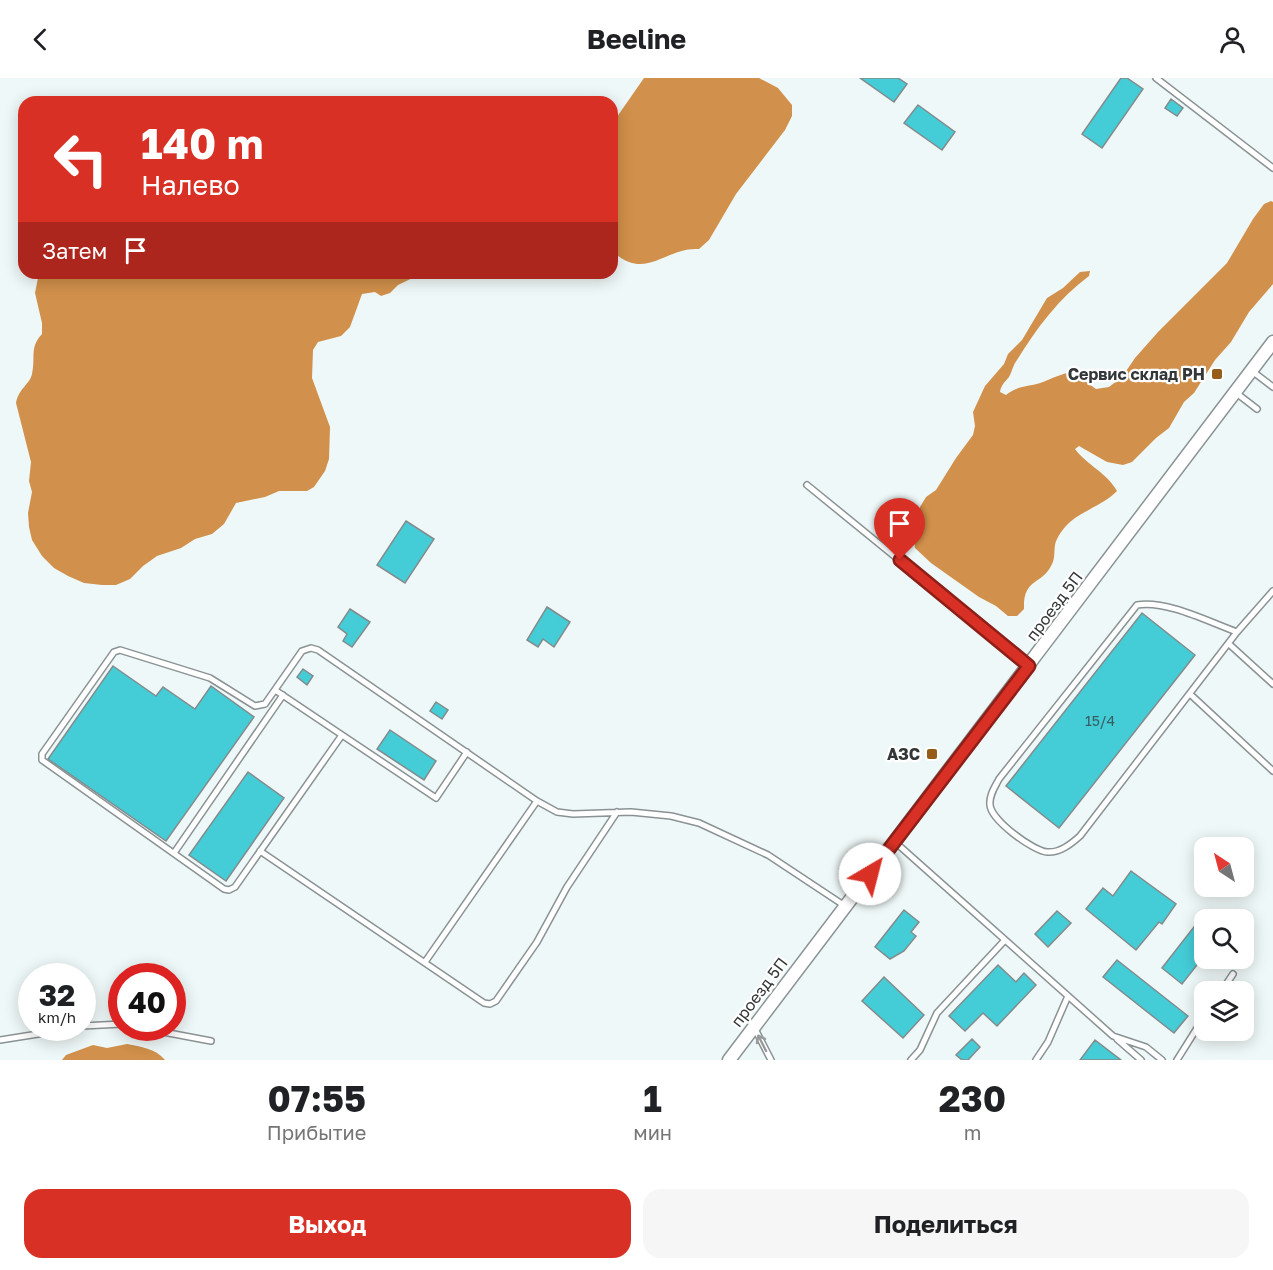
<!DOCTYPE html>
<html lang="ru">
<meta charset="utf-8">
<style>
body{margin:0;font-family:"Golos Text",sans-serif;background:#f6f6f6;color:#202124;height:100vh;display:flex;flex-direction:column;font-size:22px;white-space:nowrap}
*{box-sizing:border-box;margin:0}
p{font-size:20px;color:#757577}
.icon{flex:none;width:33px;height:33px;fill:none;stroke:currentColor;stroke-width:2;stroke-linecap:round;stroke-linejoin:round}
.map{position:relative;height:982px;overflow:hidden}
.panel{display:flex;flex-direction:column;background:#fff;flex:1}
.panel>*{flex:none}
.hud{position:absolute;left:18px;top:18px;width:600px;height:183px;border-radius:18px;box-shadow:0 3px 15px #0003;background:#d93025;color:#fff;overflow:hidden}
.needle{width:39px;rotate:324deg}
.buttons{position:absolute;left:1194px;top:759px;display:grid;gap:12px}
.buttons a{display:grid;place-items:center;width:60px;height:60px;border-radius:12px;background:#fff;box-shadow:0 3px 15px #0003;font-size:30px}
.speed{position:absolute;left:18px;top:885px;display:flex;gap:12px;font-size:30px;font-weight:700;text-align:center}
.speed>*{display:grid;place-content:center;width:78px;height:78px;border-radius:50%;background:#fff;box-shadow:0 3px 15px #0003;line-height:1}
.speed small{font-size:15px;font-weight:400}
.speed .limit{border:9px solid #d22;background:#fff;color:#111}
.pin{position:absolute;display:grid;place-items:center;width:51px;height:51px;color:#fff;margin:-62px -26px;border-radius:50% 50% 50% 0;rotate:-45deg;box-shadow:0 0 6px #0007}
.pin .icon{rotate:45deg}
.me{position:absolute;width:66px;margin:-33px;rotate:37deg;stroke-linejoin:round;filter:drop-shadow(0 0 4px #0008)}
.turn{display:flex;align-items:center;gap:21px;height:126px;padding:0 24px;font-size:27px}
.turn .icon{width:78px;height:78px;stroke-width:2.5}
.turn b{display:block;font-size:42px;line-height:51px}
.then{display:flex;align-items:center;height:57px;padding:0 24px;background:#0003;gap:12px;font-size:22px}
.eta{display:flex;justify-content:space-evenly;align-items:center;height:102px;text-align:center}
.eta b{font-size:36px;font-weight:700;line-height:42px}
.action{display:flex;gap:12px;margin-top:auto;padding:12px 24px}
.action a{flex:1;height:69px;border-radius:18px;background:#d93025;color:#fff;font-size:24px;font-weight:700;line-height:69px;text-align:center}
.action a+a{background:#f6f6f6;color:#202124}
header{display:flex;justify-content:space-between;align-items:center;height:78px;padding:0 24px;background:#fff;font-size:27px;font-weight:700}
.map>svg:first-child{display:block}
.water{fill:#d1904b}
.building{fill:#44cdd7;stroke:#838b8c;stroke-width:1.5}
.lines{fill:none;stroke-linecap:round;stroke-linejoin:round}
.service-casing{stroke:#8a9293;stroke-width:8}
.tertiary-casing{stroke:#8a9293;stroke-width:15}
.service{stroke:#fff;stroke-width:5}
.tertiary{stroke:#fff;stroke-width:12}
.oneway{stroke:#9a9b9c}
.route-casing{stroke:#8d1f18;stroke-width:15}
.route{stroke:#d93025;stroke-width:10}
.poi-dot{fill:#955d18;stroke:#fff;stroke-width:2}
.labels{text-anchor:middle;stroke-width:4.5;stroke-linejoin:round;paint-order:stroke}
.number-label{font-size:14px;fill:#385c60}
.poi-label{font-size:16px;font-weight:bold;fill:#343738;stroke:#fff;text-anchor:end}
.street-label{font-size:16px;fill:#343738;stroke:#fff}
</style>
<header><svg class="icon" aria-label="back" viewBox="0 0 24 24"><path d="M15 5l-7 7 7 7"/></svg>Beeline<svg class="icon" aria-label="person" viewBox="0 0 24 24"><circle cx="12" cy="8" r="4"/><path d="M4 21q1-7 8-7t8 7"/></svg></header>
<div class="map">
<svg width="1273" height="982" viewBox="0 0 1273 982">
<rect width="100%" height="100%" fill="#eff8f8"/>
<path class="water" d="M644,0h115l19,10 14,17v11l-7,14 -49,64 -27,46 -10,9c-28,-2 -46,22 -70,13 -6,-2 -12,-7 -17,-10v-128z
M1271,123l2,1v82l-24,28 -18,30 -16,18 -21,33 -10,9 -15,26 -13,10 -24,24 -9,3 -16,-3 -28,-16 -4,3c12,16 32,24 42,42 -12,13 -33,19 -47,31 -6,5 -14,16 -15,23 -1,6 0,14 -3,19 -10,22 -29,13 -28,45l-7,7h-9l-12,-10 -17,-9 -48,-34 -16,-15 -1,-8 6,-18v-15l6,-10 10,-7 20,-32 17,-23 2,-9 -2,-14 12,-26 19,-22 4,-10 14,-14 25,-42 16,-10 17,-16 10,-1 -1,5c-30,22 -53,53 -72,84 -4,5 -5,12 -8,17 -4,5 -8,8 -9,15l6,3c12,-10 23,-8 37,-13 10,-4 18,-8 29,-10l24,17 13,-2 13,-10 13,-19 23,-26 69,-69 26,-44 11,-15z
M39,195h384l-25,12 -8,8 -9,3 -6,-4 -13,2 -12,33 -9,9 -23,6 -5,8 -1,28 18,49 -1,32 -4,12 -11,16 -7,4h-28l-14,6 -29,6 -12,21 -12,10 -17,5 -14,9 -24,8 -14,10 -13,13 -14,6h-14l-18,-2 -16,-7 -14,-8 -12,-12 -10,-16 -3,-13 -1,-14 4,-21 -3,-11 2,-19 -15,-59c3,-15 14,-19 16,-29 4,-17 -3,-26 10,-40v-11l-7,-30z
M127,966c14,3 28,4 38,16h-103l4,-5 27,-10 14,3z"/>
<path class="building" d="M860,0h38l9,6 -13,18z
M1121,0h6l16,11 -41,59 -20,-14z
M1171,21l12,9 -6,8 -12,-8z
M918,27l37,27 -13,18 -38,-27z
M406,443l28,18 -29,44 -28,-18z
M547,529l23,15 -16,25 -11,-8 -5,8 -11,-7z
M350,531l20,13 -18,25 -9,-6 4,-7 -9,-7z
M1142,535l53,42 -136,173 -53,-42z
M113,588l43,30 7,-9 32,22 16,-23 43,31 -88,124 -118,-82z
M303,591l10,7 -6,9 -10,-8z
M436,624l12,8 -6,9 -12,-8z
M390,652l46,31 -12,19 -47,-31z
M248,694l36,26 -58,83 -37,-26z
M1131,793l45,33 -14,20 -3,-2 -23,28 -50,-41 17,-21 10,8z
M904,832l15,12 -8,10 5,4 -12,15 -14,8 -15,-12z
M1057,833l14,12 -23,24 -13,-13z
M1197,845l7,6v27l-22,28 -20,-16z
M1117,882l71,56 -14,17 -71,-56z
M998,887l18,17 8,-9 12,12 -39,41 -14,-13 -18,18 -16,-15z
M884,899l40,38 -21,23 -41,-37z
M972,961l8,8 -12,13h-6l-6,-5z
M1095,962l26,20h-41z"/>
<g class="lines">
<g class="service-casing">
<path id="service" d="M1156,0l117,90
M1252,293l21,16
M1235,314l22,17
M807,407l221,180
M1237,554c-28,-10 -70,-32 -100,-27l-138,174c-4,8 -10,16 -9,26 1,15 43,46 57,47 13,1 24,-8 33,-16l157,-204 36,-41
M1229,566l44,40
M275,612l67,45 -107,152 -6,3 -5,-1 -182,-129v-6l72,-102 6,-2 90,28 45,28 10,-2 37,-53 9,-3 7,2 219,151 20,11 16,2 58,-2 40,4 28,7 69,32 77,51
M1190,616l83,77
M342,657l94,63 31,-46
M895,764l218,194 33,11 16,13
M260,773l224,152 6,1 6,-3 41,-59 30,-55 50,-75
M174,775l109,-158
M425,884l112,-161
M1221,914l12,-18
M82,948l40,-2
M754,949l17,33
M142,950l69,13
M1117,961l24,21
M0,962l76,-12
M911,982l9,-10 17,-37 68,-73
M1036,982l12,-18 20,-46
M1177,982l27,-43"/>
</g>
<g class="tertiary-casing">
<path id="tertiary" d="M729,982l544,-718"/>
</g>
<use href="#service" class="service"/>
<use href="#tertiary" class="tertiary"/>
</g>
<defs><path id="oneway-shaft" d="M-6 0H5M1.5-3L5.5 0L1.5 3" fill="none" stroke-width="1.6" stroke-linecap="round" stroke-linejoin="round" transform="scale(1.5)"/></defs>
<use class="oneway" href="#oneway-shaft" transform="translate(762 965) rotate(-117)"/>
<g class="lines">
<g class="route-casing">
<path id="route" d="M870,796l159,-208 -129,-106"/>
</g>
<use href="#route" class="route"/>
</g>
<g class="poi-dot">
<rect x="1211" y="290" width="12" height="12" rx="3"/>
<rect x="926" y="670" width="12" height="12" rx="3"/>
</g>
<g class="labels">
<g class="number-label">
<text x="1100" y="648">15/4</text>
</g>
<g class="poi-label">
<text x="1205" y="302">Сервис склад РН</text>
<text x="920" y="682">АЗС</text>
</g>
<g class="street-label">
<text transform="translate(1054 528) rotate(-53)" y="6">проезд 5П</text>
<text transform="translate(759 914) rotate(-53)" y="6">проезд 5П</text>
</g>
</g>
</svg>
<div class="buttons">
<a><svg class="needle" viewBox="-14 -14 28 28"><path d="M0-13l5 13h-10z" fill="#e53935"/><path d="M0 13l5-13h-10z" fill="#757577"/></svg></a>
<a><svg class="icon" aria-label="search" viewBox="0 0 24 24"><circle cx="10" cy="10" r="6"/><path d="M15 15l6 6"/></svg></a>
<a><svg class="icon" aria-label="layers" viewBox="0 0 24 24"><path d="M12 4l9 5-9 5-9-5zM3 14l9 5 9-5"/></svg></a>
</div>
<div class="speed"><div>32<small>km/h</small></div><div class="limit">40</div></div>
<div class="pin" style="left:900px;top:482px;background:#d93025"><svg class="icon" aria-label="arrive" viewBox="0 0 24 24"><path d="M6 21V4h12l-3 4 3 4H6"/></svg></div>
<svg class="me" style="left:870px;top:796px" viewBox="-20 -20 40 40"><circle r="19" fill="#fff"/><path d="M0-13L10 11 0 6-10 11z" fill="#d93025"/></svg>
<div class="hud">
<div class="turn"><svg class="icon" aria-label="left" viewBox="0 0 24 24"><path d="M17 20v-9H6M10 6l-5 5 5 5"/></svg><div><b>140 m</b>Налево</div></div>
<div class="then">Затем<svg class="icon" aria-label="arrive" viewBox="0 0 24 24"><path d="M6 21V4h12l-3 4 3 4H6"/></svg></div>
</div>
</div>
<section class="panel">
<div class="eta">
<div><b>07:55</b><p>Прибытие</p></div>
<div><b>1</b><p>мин</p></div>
<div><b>230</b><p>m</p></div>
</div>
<div class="action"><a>Выход</a><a>Поделиться</a></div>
</section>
